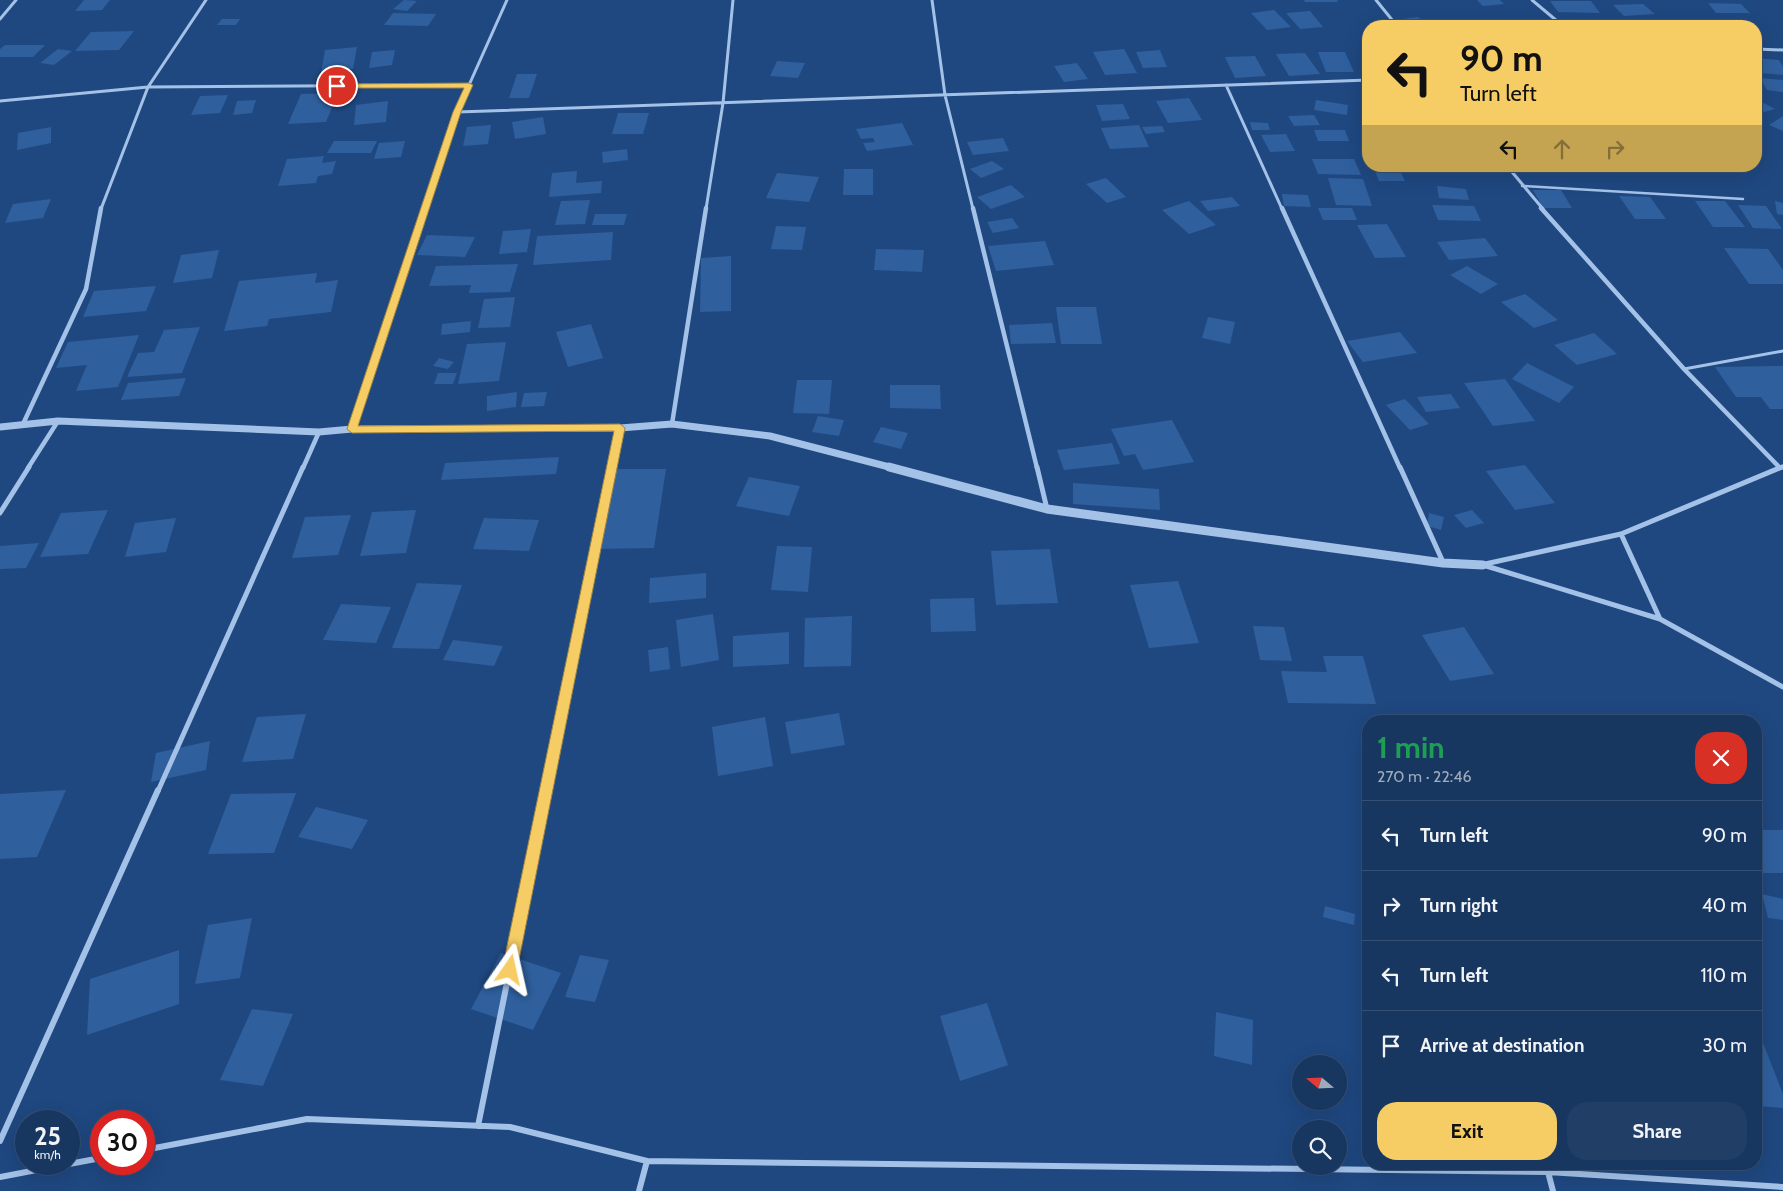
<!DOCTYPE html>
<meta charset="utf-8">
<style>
body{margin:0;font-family:Cabin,sans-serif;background:#203e66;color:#f1f3f6;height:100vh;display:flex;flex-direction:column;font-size:19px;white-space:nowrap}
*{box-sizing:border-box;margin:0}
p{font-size:16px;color:#9eabbd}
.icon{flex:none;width:28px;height:28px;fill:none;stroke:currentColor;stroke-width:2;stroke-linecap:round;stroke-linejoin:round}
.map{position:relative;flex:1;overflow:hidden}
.details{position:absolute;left:1362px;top:715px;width:400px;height:455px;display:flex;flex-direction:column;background:#173660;border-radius:20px;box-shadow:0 5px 20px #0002,0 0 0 1px #365075}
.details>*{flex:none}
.guide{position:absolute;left:1362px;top:20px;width:400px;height:152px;border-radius:20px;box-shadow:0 5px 20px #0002,0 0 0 1px #365075;background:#f6cd64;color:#111;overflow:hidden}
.needle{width:32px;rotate:289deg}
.controls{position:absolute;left:1292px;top:1055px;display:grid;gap:10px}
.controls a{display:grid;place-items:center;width:55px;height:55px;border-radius:50%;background:#173660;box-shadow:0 5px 20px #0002,0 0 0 1px #365075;font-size:25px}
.speed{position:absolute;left:15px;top:1110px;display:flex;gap:10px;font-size:25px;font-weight:700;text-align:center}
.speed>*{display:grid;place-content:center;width:65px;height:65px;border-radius:50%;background:#173660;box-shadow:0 5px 20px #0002,0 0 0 1px #365075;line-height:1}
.speed small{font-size:12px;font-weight:400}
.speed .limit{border:8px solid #d22;background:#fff;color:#111}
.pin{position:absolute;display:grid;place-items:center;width:42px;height:42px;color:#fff;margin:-21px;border:2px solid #fff;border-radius:50%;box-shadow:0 1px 5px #0007}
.me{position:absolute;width:55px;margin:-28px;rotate:11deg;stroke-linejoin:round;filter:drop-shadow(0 0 4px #0008)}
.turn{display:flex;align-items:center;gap:18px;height:105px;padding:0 15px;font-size:22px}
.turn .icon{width:65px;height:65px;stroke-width:2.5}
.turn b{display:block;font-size:35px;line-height:42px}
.lanes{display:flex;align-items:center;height:48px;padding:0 15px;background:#0003;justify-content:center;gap:25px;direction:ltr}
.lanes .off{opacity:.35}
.round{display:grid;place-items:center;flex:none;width:52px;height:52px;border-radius:20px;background:#203e66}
.headline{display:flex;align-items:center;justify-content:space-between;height:85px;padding:0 15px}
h1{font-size:30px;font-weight:800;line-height:38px;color:#1e9e55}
.primary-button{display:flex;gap:10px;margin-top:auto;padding:10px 15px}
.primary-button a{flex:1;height:58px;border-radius:20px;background:#f6cd64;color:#111;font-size:20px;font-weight:800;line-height:58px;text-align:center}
.primary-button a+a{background:#203e66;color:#f1f3f6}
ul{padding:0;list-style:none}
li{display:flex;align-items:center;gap:15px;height:70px;padding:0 15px;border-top:1px solid #365075}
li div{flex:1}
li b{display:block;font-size:19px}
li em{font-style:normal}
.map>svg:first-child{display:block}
.building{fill:#2f5f9d}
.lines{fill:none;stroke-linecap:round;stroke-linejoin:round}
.service-far1{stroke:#a4c2e8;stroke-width:2.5}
.service{stroke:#a4c2e8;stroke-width:3}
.minor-far3{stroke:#a4c2e8;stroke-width:3}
.minor-far2{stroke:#a4c2e8;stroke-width:4.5}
.minor-far1{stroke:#a4c2e8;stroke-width:5}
.minor{stroke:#a4c2e8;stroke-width:6}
.tertiary-far1{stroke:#a4c2e8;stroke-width:7}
.tertiary{stroke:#a4c2e8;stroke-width:9}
.route{fill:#f6cd64;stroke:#a08541}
</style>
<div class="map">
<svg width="1783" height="1191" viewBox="0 0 1783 1191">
<rect width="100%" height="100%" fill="#1f4880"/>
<path class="building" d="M84,0h26l-8,10 -27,1z
M404,0l13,1 -10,10 -14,-2z
M1304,0h33l1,2h-33z
M1477,0h23l4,4 -21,2z
M1550,1h41l9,12 -42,-1z
M1708,3l33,1 9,9h-34z
M1643,4l12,10 -31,2 -11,-11z
M1274,10l17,17 -24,3 -16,-17z
M1310,11l13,16 -23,2 -14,-16z
M393,13l43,1 -8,12 -44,-1z
M1418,17l10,9h-28l-6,-6z
M222,19h18l-4,6h-19z
M134,31l-15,19 -44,1 16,-19z
M5,45h40l-12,12h-33v-8z
M357,47l-4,22 -32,4 4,-23z
M58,49l14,2 -18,14 -14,-2z
M1124,49l13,24 -32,2 -12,-23z
M395,50l-3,15 -23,3 3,-16z
M1160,50l7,17 -24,1 -7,-16z
M1318,52h27l9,20h-28z
M1305,53l15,21 -31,2 -13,-22z
M1255,56l11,20 -31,2 -10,-21z
M1756,58l23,2 4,7v8l-22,-2 -5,-9z
M777,61l28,2 -7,15 -28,-2z
M1077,63l11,16 -24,3 -10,-16z
M517,74h20l-8,24h-20z
M1760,78l23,2v12l-16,-2z
M338,93l-12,29 -38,2 13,-30z
M228,95l-8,18 -29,2 9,-19z
M1189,98l13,22 -34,3 -12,-22z
M256,100l-4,13 -19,2 4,-14z
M1316,100l32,5 -1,10 -33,-5z
M388,101l-2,21 -32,3 2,-20z
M1764,103l11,6 -11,3 -8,-5v-2z
M1123,104l7,15 -28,2 -6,-16z
M618,113h31l-6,21h-31z
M1314,115l6,10 -26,1 -6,-10z
M1783,116v15l-14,-6z
M543,117l3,17 -31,5 -3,-17z
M1250,122l18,1 2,7h-18z
M902,123l11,22 -46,6 -4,-8 12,-1 -2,-4 -12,1 -5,-10z
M491,125l-3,19 -25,2 4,-19z
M1139,125l10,22 -39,2 -9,-21z
M1162,126l3,6 -19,2 -4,-7z
M51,127v16l-34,7 1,-17z
M1314,130h31l4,11h-31z
M1286,134l9,17 -25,1 -9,-17z
M1003,138l6,13 -36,4 -6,-13z
M334,141h43l-6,12h-44z
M405,141l-4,16 -27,2 5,-16z
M627,149l1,11 -25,3 -1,-11z
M324,156l-2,7 14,-2 -4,13 -14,2 -2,7 -38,3 9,-27z
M1312,159h42l7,16 -43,-1z
M992,161l12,8 -23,9 -11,-9z
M1373,166h25l7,15h-26z
M844,169h29v26h-30z
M577,171l-1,12 26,-2 -1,12 -52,4 3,-24z
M777,173l42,4 -10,25 -43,-4z
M1106,178l20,19 -19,6 -21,-19z
M1328,178l35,1 9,27 -36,-1z
M1011,185l14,12 -34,12 -14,-12z
M1437,186l29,3 3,11 -30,-2z
M1533,190h28l11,18h-29z
M1282,194l26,1 3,12 -27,-1z
M1619,196l31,1 16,22h-31z
M1232,197l8,9 -32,5 -8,-10z
M51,199l-8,19 -38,5 8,-19z
M590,200l-5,24 -30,1 6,-24z
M1189,201l27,24 -27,9 -27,-24z
M1695,201h30l20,26h-32z
M1775,201l8,2v12l-6,-1z
M1432,205l42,1 7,15 -43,-1z
M1738,205l28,1 16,23 -29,-1z
M1318,208h34l5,12h-34z
M595,214h32l-3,11h-32z
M1012,218l7,10 -26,5 -6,-11z
M1387,224l19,33 -31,1 -18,-33z
M776,226l30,1 -4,23 -31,-1z
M531,229l-4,23 -28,2 4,-23z
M613,232l-2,28 -78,5 4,-29z
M427,235l48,2 -10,20 -48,-2z
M1485,238l13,18 -49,4 -12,-18z
M1045,241l9,24 -58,6 -8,-25z
M1724,248l44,1 15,21v14h-34z
M876,249l48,1 -2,22 -48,-2z
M219,250l-7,28 -39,5 8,-28z
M731,256v55l-31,1 1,-54z
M518,264l-8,28 -41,1 2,-8 -42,1 7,-20z
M1467,266l31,18 -17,10 -31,-19z
M317,273l-2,10 23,-3 -7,32 -62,7 -2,7 -43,5 15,-50z
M156,286l-10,25 -63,6 11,-26z
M1525,294l33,26 -24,8 -33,-26z
M515,297l-5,30 -32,1 6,-29z
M1056,307h40l6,37h-41z
M1208,317l27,5 -5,22 -28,-6z
M471,321l-1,11 -29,3 1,-11z
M1052,323l4,20 -45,1 -2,-19z
M591,324l12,34 -35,9 -12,-35z
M200,327l-18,46 -55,4 11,-24 16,-1 10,-22z
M1400,332l17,21 -54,9 -16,-21z
M1594,333l23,21 -40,11 -23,-20z
M139,335l-21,52 -42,4 11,-26 -31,3 12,-26z
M506,342l-7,39 -41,3 9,-40z
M439,358l15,4 -6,7 -15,-3z
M1527,363l47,24 -15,16 -47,-24z
M1783,366v43h-13l-9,-12h-25l-21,-30z
M438,373h19l-4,11h-19z
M186,378l-7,18 -58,4 7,-17z
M1505,379l30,42 -42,5 -29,-43z
M797,380h35l-3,34 -36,-1z
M890,385h50l1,24 -51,-1z
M517,392l-1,15 -29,4v-15z
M547,392l-3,14 -23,1 3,-14z
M1451,394l9,14 -34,4 -9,-15z
M1405,399l24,25 -19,6 -24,-25z
M818,416l26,4 -5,16 -27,-4z
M1172,420l22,42 -51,8 -8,-16 -11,2 -13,-27z
M881,427l27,6 -7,16 -28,-7z
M1112,443l8,21 -56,6 -7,-20z
M559,457l-3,17 -115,6 4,-17z
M1525,465l30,38 -40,7 -29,-39z
M613,469h53l-12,79 -57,1z
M749,477l51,9 -11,30 -53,-10z
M1073,483l86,6 1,21 -87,-6z
M108,510l-20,44 -48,3 21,-44z
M416,510l-10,43 -46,3 12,-44z
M1472,510l12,13 -18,5 -12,-13z
M1429,513l15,4 -3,13 -14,-4z
M351,515l-13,40 -46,3 13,-41z
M176,518l-10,34 -41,5 10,-34z
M484,518l55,2 -10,31 -56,-2z
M39,543l-13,25 -26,1v-23z
M777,546l35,1 -4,45 -37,-2z
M1050,549l8,54 -62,2 -5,-54z
M706,573v25l-57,5 1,-25z
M1178,581l21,62 -50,5 -19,-63z
M417,583l45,2 -23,64 -47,-1z
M974,598l2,33 -45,1 -1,-33z
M341,604l50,3 -15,36 -53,-3z
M713,614l6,46 -38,7 -5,-47z
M852,616l-1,50 -47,1 1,-49z
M1253,626l31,1 8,34 -32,-1z
M1464,627l30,47 -44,7 -28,-46z
M789,632v32l-56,3v-31z
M453,640l50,6 -9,20 -51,-6z
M668,647l2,22 -20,3 -2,-22z
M1323,656h40l13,48 -88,-1 -7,-32 46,1z
M839,713l6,32 -54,9 -6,-32z
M306,714l-13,45 -51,3 15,-45z
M765,717l8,49 -55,10 -6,-49z
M210,741l-4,29 -55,12 5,-29z
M66,790l-29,67 -37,2v-65z
M296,793l-22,60 -66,1 23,-60z
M316,807l52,13 -16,29 -54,-12z
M1756,830h27v43h-27z
M1762,894l21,5v21l-15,-2z
M1325,906l30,8 -1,11 -31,-8z
M252,918l-12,60 -45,6 13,-59z
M179,950v54l-92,31 3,-56z
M501,953l60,20 -28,57 -62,-21z
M580,955l29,5 -14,42 -30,-5z
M987,1003l21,62 -48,16 -20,-65z
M252,1009l41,5 -30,72 -43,-6z
M1216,1012l37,8 -1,45 -38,-9z
M1756,1025l27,69v14l-27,-2z"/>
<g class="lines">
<path class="service-far1" d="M1522,186l221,13"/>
<path class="service" d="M1684,369l99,-18"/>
<path class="minor-far3" d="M932,0l13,95 28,114
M1376,0l21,26
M1532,0l31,26
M0,19l16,-19
M1756,49l27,1
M1226,85l56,124
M0,101l148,-14 321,-2
M457,112l912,-32
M1507,166l36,43
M101,209l47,-122 58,-87
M425,209l32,-97 50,-112
M706,209l17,-106 10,-103"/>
<path class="minor-far2" d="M973,208l64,260
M1282,208l118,260
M1541,208l143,161 96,99
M23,424l63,-135 15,-81
M672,424l34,-216
M352,429l73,-221
M28,468l30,-47
M303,468l16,-36
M612,468l8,-40
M1779,468l4,-1"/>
<path class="minor-far1" d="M1037,467l10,42
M1400,467l43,95
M0,513l29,-46
M1621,534l39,85
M1485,564l136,-30 161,-67
M1483,565l177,54 123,68
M158,791l145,-324
M546,791l66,-324"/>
<path class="minor" d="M478,1126l68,-336
M0,1141l158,-351
M144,1150l163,-31 203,8 137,34 901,11 235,15
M69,1164l32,-6
M1548,1172l5,19
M0,1177l68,-13
M639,1191l8,-30"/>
<path class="tertiary-far1" d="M0,427l58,-6 261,11 33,-3 268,-1 52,-4 98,12 123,32"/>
<path class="tertiary" d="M889,467l158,42 396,54 40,2"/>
</g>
<path class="route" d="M469,83l4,2 -12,27 -103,314 262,-2 5,4 -108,542 -2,6 -5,2 -5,-2 -3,-6 112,-539 -262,2 -5,-4 106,-317 11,-24h-127l-4,-2 4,-2z"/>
</svg>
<div class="controls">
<a><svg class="needle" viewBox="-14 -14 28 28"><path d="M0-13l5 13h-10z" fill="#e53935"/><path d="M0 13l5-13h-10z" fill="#9eabbd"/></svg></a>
<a><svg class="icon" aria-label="search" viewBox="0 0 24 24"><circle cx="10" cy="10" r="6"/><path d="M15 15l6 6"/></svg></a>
</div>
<div class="speed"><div>25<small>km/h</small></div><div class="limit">30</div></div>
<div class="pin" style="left:337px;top:86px;background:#d93025"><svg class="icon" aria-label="arrive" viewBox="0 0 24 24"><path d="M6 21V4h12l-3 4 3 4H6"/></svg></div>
<svg class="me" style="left:510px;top:970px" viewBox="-20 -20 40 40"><path d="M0-17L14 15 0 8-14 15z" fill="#f6cd64" stroke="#fff" stroke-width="4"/></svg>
<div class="guide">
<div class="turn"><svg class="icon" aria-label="left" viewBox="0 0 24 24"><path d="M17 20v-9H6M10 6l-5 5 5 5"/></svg><div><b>90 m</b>Turn left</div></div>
<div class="lanes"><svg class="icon" aria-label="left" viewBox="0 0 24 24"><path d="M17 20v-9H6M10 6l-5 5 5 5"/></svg><svg class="icon off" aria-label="ahead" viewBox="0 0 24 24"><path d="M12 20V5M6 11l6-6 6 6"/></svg><svg class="icon off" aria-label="right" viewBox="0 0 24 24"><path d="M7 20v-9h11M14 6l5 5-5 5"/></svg></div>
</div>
<section class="details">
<div class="headline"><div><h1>1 min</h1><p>270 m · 22:46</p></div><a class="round" style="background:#d93025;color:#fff"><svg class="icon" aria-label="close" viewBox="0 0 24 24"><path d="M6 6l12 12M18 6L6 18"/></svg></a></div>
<ul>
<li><svg class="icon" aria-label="left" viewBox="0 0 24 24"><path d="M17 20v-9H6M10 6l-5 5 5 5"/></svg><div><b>Turn left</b></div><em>90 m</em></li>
<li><svg class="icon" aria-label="right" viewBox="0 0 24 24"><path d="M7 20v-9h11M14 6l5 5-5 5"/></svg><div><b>Turn right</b></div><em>40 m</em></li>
<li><svg class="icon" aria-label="left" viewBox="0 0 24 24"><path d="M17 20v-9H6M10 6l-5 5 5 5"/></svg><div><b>Turn left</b></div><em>110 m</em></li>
<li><svg class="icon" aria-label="arrive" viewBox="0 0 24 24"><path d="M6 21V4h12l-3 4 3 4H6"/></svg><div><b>Arrive at destination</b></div><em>30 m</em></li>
</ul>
<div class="primary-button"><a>Exit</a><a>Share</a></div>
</section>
</div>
